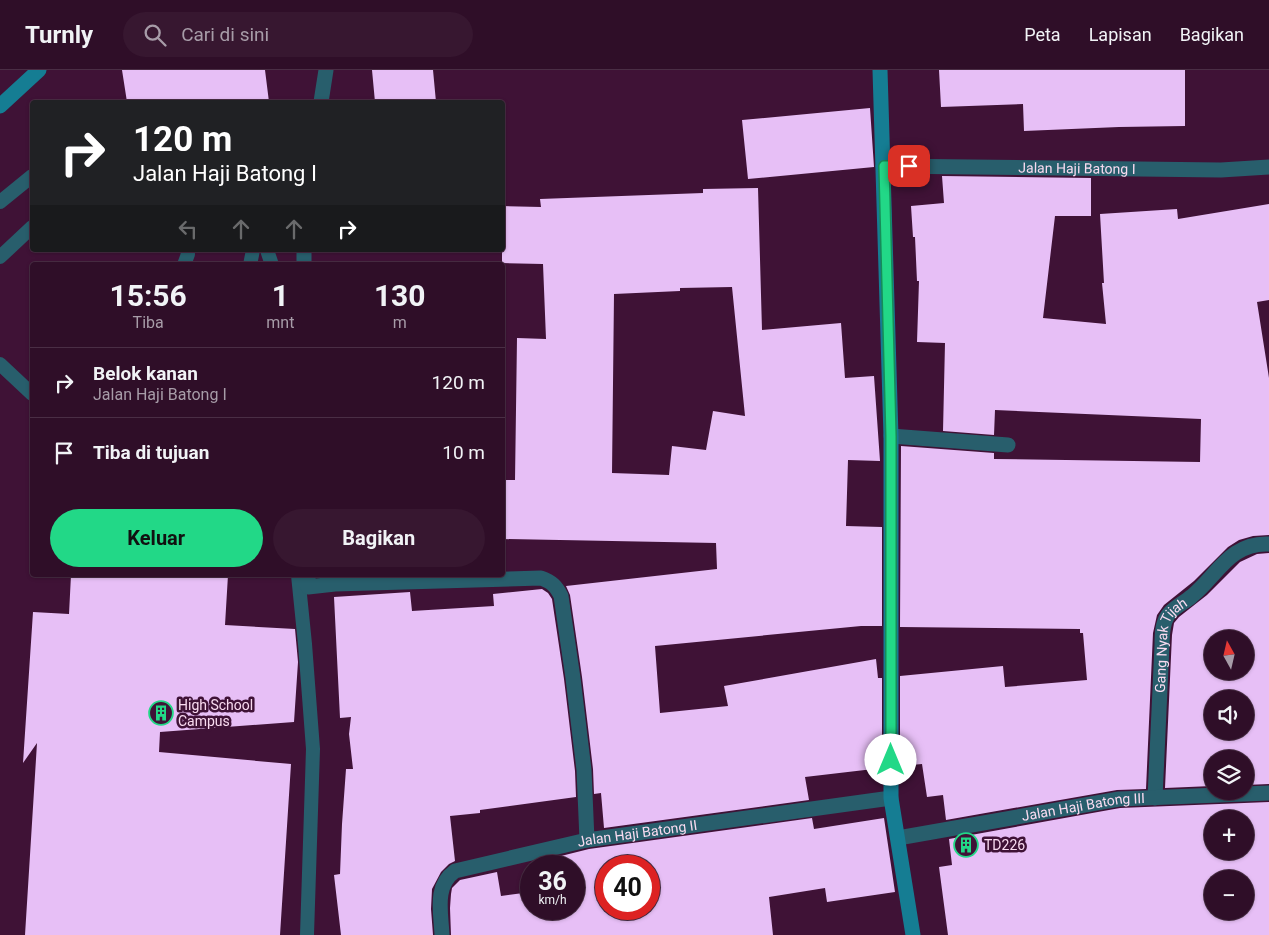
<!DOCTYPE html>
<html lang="id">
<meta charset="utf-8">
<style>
body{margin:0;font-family:Roboto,sans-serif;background:#371730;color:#f1f3f6;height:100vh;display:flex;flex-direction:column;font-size:19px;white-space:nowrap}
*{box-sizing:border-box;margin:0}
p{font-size:16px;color:#a79ca8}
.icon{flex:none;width:28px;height:28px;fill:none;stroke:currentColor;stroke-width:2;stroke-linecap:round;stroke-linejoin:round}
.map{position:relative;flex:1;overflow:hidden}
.drawer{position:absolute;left:30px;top:192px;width:475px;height:315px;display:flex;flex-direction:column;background:#2f0e28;border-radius:5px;box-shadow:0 1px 4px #0004,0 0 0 1px #4a2e45}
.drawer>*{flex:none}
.guide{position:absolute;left:30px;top:30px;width:475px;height:152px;border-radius:5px;box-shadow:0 1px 4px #0004,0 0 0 1px #4a2e45;background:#202124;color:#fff;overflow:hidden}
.needle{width:32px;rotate:352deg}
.buttons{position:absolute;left:1204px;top:560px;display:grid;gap:10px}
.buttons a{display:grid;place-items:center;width:50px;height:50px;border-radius:50%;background:#2f0e28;box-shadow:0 1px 4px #0004,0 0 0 1px #4a2e45;font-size:25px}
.speed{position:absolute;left:520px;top:785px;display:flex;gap:10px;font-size:25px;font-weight:700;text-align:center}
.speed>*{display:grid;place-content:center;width:65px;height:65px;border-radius:50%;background:#2f0e28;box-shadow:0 1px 4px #0004,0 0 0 1px #4a2e45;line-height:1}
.speed small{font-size:12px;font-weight:400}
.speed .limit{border:8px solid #d22;background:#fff;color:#111}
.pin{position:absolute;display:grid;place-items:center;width:42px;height:42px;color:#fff;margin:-21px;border-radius:10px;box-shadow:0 2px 8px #0006}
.me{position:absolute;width:55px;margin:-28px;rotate:0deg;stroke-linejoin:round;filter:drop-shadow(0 0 4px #0008)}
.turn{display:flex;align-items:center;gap:18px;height:105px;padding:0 20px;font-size:22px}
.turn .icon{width:65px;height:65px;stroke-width:2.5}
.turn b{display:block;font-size:35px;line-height:42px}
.lanes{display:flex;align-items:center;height:48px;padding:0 20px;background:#0003;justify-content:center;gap:25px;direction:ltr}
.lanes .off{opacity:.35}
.eta{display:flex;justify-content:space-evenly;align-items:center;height:85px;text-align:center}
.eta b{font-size:30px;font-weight:700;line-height:35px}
.action{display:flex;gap:10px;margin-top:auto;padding:10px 20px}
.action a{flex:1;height:58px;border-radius:30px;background:#22d887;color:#111;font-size:20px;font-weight:700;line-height:58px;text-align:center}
.action a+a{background:#371730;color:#f1f3f6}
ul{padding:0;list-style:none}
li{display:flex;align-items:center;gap:15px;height:70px;padding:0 20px;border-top:1px solid #4a2e45}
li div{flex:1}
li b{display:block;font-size:19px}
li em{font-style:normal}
header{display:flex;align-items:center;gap:30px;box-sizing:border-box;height:70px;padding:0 25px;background:#2f0e28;border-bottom:1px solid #4a2e45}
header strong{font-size:24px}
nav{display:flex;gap:28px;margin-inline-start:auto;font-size:18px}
.search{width:350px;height:45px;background:#371730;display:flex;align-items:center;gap:12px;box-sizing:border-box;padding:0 18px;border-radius:28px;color:#a79ca8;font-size:19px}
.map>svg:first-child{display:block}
.building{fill:#e7bff6;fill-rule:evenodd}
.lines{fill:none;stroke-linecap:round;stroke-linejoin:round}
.lane{stroke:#285e6c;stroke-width:14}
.street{stroke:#285e6c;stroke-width:15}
.secondary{stroke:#157d93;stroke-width:15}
.route-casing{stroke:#168c58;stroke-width:12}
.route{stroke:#22d887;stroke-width:9}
.labels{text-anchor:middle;stroke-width:5;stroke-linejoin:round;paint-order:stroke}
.street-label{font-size:14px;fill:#f9dbf0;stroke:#3f1236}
.poi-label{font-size:14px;fill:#f9dbf0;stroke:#3f1236;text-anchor:start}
</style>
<header>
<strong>Turnly</strong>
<div class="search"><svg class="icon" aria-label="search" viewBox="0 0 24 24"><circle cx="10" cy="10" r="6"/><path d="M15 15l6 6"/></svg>Cari di sini</div>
<nav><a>Peta</a><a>Lapisan</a><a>Bagikan</a></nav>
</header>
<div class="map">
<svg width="1269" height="865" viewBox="0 0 1269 865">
<rect width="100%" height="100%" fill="#3f1236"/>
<path class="building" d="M122,0h143l4,32h-142z
M372,0h61l3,32h-61z
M939,0h246v56l-66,1 -95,4 -1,-27 -82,3z
M870,38l4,59 -126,12 -6,-59z
M942,106l149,2v38h-36l-12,102 63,6 -4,-41h2l-4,-69 77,-5 1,10 91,-15v96l-12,2 12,76v157l-16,1 -14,4 -11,7 -34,34 -30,24 -7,10 -4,18 -7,156 -29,1 -171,30 -3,-25 -16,2 -5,-33 -22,2v-90l103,-10 2,21 82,-7 -4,-47h-3v-4l-180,-2 1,-181 93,7v6l206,3 1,-43 -206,-9 -1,25 -51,-4 2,-88 -28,-1 2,-61h-2l-2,-44h-2l-2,-31 33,-3z
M758,118l4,142 79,-7 4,55 29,-2 6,85 -32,-1 -2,66 36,1v99h-21l-206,20 5,67 68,-7 -4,-20 152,-27 2,19h4v90l-77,9 4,23 -205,28 -3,-35 -7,1 -1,-25 -11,-92 -12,-82 -4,-9 151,-17 -1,-26 -214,-4v-59h13l2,-142 29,1 -3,-75 -41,-1v-57l39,1 -1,-8 163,-6v-4zM732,217l13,129 -32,-5 -7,39 -34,-4 -3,29 -57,-2 2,-179 66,-3v-3z
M1269,483v231l-24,1v-26h-33v27l-47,2 7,-153 2,-12 5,-6 28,-22 33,-33 17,-8zM1212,569h33v32h-33zM1212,629h33v32h-33z
M71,505h157l-3,50 70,4 3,33 -4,60 -134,10 -1,20 132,12 -11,171h-255l12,-192 -14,20 10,-151 36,2z
M542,519l6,4 4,6 12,80 11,92 1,26 -96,13v3l-30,3 5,45 -6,3 -8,8 -9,17 -1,20 2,26h-92l-7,-60 6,-1 2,-50 4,-55h7l-4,-35 2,-17 -11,1 -6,-121 76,-5 2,19 82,-5 -1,-12z
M1269,732v133h-321l-9,-68 13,-2 -3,-26 171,-31zM1212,749h33v32h-33zM1212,809h33v32h-33z
M812,748l2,11 70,-11 11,74 -68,10 -2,-14 -56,9 4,38h-322l-1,-27 1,-14 1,-6 8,-8 37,-8 4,24 30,-4v17h43v-43h-16l-1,-9 32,-8zM606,796h43v43h-43z"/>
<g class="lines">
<path class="lane" d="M0,132l32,-26
M267,180l5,15
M0,187l32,-30
M184,195l4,-11 -1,-4
M250,195l3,-15
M0,294l32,30
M298,505l7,69 8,105 -6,186"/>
<g class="street">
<path d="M321,32l5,-32"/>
<path id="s1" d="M883,96l338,4 48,-3"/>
<path d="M304,195v-15"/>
<path d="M891,366l117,9"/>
<path d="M308,505v12l27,-3 206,-6c11,4 15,8 20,18l12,82 11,92 3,70"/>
<path id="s2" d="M1155,728l7,-153c0,-9 0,-21 6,-30 6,-8 16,-12 24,-19 25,-20 38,-54 77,-52"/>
<path id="s3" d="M898,768l221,-39 150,-6"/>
<path id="s4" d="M442,865c-1,-23 -8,-49 13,-64l132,-31 304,-42"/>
</g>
<path class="secondary" d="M880,0l11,366v362l22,137
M0,36l39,-36"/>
</g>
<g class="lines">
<g class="route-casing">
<path id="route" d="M891,690v-324l-7,-270h25"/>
</g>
<use href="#route" class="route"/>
</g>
<defs>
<g id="building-ring" transform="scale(1.25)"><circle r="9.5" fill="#3f1236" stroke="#22d887" stroke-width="1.5"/><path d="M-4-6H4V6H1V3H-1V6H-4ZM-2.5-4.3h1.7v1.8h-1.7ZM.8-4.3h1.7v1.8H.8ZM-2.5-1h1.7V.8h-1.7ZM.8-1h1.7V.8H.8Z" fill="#22d887"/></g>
</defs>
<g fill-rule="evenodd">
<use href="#building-ring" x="161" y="643"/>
<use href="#building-ring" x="966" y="775"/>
</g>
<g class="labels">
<g class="street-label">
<text dy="5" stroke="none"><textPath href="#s1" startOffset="194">Jalan Haji Batong I</textPath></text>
<text dy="5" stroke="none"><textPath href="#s2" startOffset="156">Gang Nyak Tijah</textPath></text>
<text dy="5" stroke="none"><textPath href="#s3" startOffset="188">Jalan Haji Batong III</textPath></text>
<text dy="5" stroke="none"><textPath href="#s4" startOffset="255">Jalan Haji Batong II</textPath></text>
</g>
<g class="poi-label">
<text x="178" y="640">High School<tspan x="178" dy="16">Campus</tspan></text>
<text x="984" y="780">TD226</text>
</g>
</g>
</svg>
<div class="buttons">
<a><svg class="needle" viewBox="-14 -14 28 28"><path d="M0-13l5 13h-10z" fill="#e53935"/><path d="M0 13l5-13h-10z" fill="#a79ca8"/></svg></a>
<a><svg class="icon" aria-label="sound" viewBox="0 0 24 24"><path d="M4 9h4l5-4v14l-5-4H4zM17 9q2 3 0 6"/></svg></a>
<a><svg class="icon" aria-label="layers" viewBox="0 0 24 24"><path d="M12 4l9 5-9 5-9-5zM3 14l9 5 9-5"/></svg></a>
<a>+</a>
<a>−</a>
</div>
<div class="speed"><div>36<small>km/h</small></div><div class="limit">40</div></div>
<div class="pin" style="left:909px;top:96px;background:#d93025"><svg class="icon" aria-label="arrive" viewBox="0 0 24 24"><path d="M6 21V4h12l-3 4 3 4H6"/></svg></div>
<svg class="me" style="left:891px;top:690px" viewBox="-20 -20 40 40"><circle r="19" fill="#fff"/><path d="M0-13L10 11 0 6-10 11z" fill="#22d887"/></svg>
<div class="guide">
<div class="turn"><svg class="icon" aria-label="right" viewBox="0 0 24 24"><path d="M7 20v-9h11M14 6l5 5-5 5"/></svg><div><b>120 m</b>Jalan Haji Batong I</div></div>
<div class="lanes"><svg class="icon off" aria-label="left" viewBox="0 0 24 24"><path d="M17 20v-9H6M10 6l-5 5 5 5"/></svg><svg class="icon off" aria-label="ahead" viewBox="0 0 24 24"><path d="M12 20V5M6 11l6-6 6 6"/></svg><svg class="icon off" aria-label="ahead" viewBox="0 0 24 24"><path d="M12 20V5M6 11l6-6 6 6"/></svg><svg class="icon" aria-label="right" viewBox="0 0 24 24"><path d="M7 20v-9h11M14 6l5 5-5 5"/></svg></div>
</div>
<section class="drawer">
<div class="eta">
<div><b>15:56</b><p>Tiba</p></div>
<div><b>1</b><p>mnt</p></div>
<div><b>130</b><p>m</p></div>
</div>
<ul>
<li><svg class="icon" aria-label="right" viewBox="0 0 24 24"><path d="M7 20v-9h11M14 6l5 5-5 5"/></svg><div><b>Belok kanan</b><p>Jalan Haji Batong I</p></div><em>120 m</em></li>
<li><svg class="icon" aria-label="arrive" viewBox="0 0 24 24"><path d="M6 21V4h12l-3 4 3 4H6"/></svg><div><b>Tiba di tujuan</b></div><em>10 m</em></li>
</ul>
<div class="action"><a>Keluar</a><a>Bagikan</a></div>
</section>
</div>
